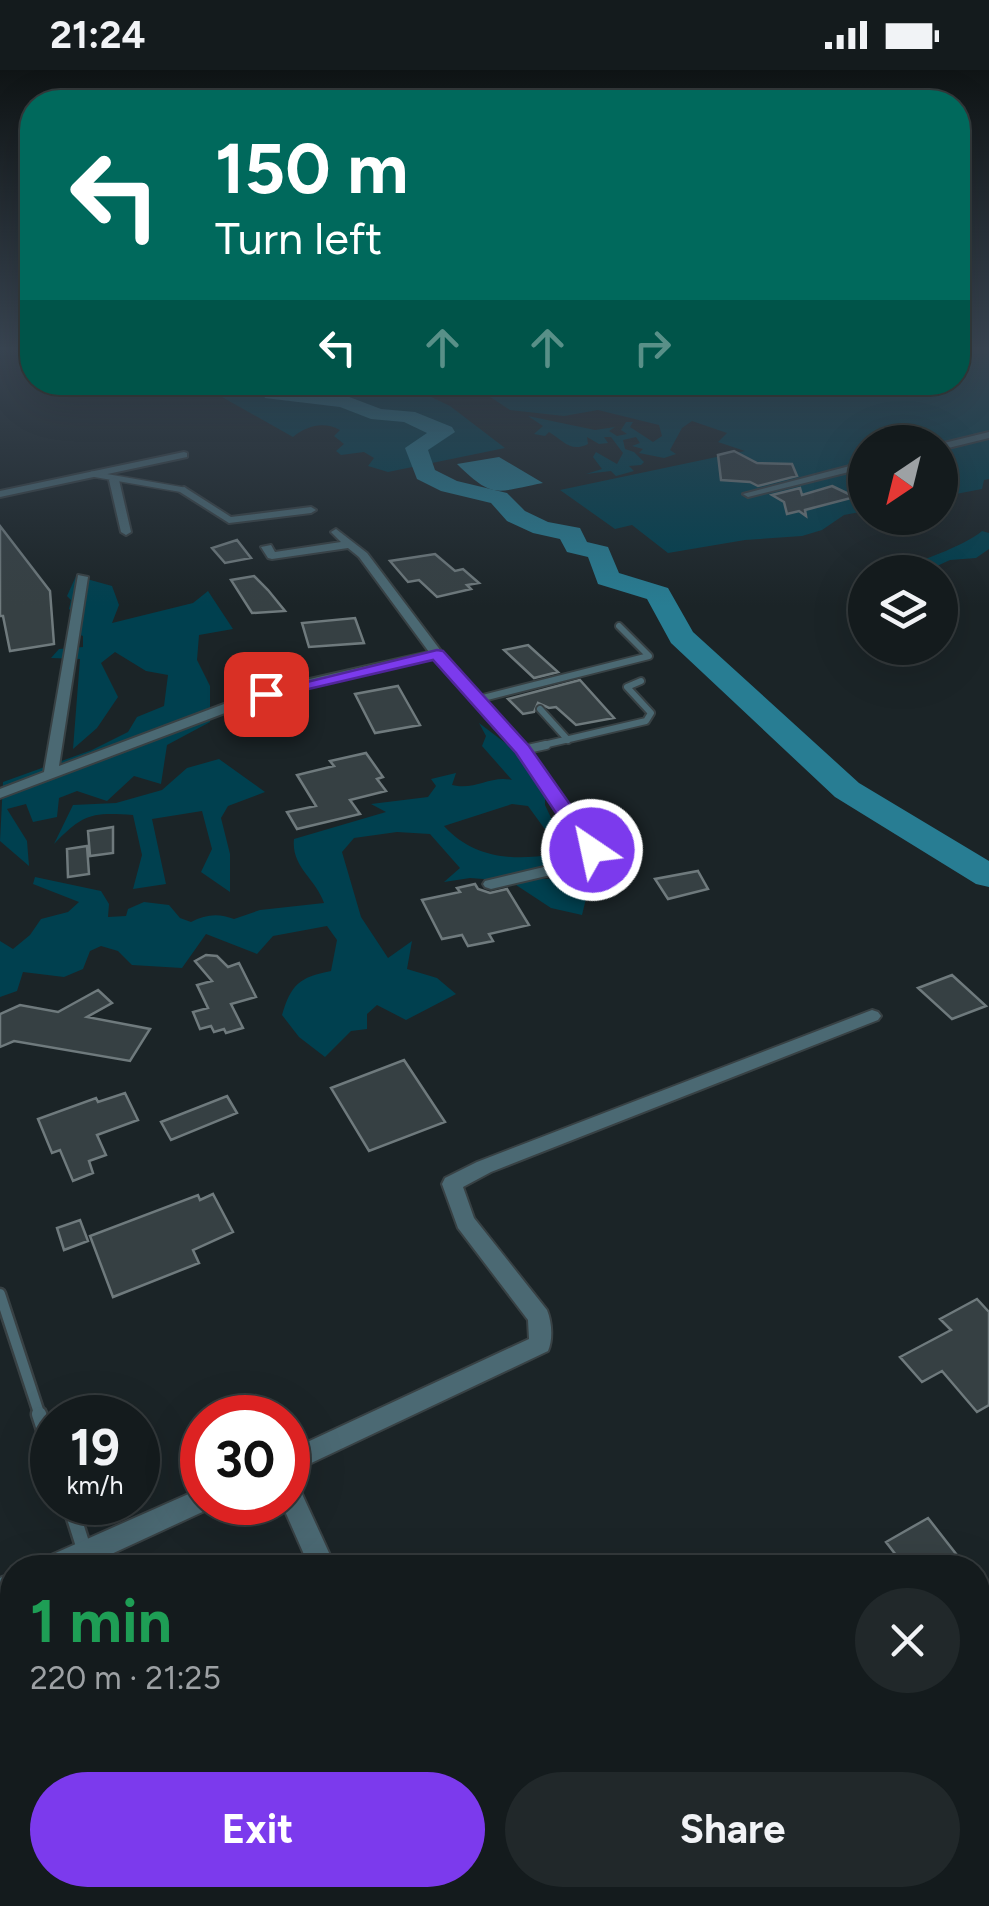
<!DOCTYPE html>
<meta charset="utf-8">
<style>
body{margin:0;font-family:Figtree,sans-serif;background:#21282a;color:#f1f3f6;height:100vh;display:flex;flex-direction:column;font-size:38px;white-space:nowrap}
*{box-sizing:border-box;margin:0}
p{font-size:32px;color:#9da1a4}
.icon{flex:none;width:55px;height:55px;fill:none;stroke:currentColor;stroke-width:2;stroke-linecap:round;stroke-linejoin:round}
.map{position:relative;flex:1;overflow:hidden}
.drawer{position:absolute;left:0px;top:1485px;width:990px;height:352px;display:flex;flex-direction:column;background:#141b1d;border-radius:40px 40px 0 0;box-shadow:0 10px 40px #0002,0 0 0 2px #33393b}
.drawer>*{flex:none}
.guide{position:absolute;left:20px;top:20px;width:950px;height:305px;border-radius:40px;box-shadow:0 10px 40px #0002,0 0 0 2px #33393b;background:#00695c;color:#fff;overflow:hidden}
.needle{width:65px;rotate:215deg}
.fabs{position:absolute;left:848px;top:355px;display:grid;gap:20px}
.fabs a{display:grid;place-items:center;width:110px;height:110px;border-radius:50%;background:#141b1d;box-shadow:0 10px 40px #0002,0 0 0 2px #33393b;font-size:50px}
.speed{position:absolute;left:30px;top:1325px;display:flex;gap:20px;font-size:50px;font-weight:700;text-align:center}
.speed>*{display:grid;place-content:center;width:130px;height:130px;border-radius:50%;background:#141b1d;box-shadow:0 10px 40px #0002,0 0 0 2px #33393b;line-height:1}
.speed small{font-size:25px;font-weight:400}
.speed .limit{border:15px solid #d22;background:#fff;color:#111}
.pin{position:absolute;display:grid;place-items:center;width:85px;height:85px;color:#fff;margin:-42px;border-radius:20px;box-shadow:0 5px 15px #0006}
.me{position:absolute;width:110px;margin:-55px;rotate:326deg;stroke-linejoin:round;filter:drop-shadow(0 0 8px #0008)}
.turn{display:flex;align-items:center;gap:35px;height:210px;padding:0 30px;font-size:45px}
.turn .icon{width:130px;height:130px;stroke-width:2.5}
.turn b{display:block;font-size:70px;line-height:85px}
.lanes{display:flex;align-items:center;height:95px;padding:0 30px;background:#0003;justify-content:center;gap:50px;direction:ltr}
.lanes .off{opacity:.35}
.round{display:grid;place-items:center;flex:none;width:105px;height:105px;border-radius:52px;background:#21282a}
.summary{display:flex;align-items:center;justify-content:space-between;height:170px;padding:0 30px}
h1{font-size:60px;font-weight:700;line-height:75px;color:#1e9e55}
.cta{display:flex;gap:20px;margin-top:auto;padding:20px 30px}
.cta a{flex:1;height:115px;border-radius:60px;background:#7c3aed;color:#fff;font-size:40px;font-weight:700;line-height:115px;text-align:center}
.cta a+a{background:#21282a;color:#f1f3f6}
.status{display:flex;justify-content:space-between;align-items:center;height:70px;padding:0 50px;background:#141b1d;direction:ltr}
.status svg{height:28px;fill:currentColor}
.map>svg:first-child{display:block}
.green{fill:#00404f}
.water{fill:#287d93}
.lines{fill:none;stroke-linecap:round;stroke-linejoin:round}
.river{fill:#287d93;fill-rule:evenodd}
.building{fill:#364043;stroke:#6f7a7d;stroke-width:2.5}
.lane-far4-casing{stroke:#384144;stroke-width:8}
.lane-far3-casing{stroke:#384144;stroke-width:10}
.lane-far2-casing{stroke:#384144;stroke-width:12}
.lane-far1-casing{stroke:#384144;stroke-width:15}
.lane-casing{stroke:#384144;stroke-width:19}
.street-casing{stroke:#384144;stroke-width:4}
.lane-far4{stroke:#4b6973;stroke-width:5}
.lane-far3{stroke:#4b6973;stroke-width:6}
.lane-far2{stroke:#4b6973;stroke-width:8}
.lane-far1{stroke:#4b6973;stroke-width:10}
.lane{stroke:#4b6973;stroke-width:14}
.street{fill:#4b6973;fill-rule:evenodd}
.route{fill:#7c3aed;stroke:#51269a;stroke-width:2.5}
</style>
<div class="status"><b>21:24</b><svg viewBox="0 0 49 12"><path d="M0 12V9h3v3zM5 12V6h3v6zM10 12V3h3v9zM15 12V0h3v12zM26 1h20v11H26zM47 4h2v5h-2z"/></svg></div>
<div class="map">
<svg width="989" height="1836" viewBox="0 0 989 1836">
<rect width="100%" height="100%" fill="#1b2427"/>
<path class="green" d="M958,279h31v130l-5,1 -2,9 -42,8v-55h-75v69l-21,4 -22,15 -20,6 -57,4 -77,13 -36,-28 -17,4 -55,-39 185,-39 -27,-9 9,-9 -35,-12 -10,7 -12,22 6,4 -12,4 -25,-5 4,-4 -11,-3 8,-3 -4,-6 -13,3 2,9 9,3 10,10 -3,3 -12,1 5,5 -18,5 -5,-5 -25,3 16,-5 -9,-12 3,-5 21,12 6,-11 -12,-16h-7l4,6 -9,1 -12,-7 1,7c-18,9 -25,-4 -39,-12l-4,4 -11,-2 9,-8 -15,-10 67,14 20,-3 -6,4 8,5 10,-2 -6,-4 5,-8h7l-3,5 23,15 9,-6 -3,-11 -61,-15 -34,6 -54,-6 -41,-27 489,-1z
M221,312l198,1 8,5 -4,5 27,13 55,42 -117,24 -20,-6 6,-8 -10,-6 -23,3 -5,-4 8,-7 -10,-8 6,-6c-17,-9 -33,-4 -47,7l-71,-40 1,-8 -8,-3z
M982,461l7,2v16l-13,9 -26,2 -26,12h-59c15,-8 25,-5 41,-8 17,-2 64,-22 76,-33z
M76,506l36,10 7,19 -7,18 81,-20 15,-12 25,38 -34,6 -2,25 13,26v36l-43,23 -6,39 -27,-8 -27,25 -30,-10 -18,7 -2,19 -24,5 -7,-18 -19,5 20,32 2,25 -29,-25 3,-59 89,-32 36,-18 9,-15 27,-11 4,-31 -22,-4 -31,-19 -14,11 17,34 -21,31 -24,21 7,-90 -29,-1 8,-9 24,-2v-11l-16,-6 14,-11 -12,-10 2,-9 -4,-4z
M479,653l29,22 37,44v16l17,36 -18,-13 -16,-22 -16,-2 -68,22c37,41 93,35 142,20l-11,19 -40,4 -14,8 69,5 -8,33 -31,-7 -41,-27 -40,-3 -26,4 16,-14 -30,-34 -33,-2 -43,6 -12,14 19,65 27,41 24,-17 -5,28 30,9 19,16 -50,26 -29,-15 -10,9v15l-16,2 -26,26 -26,-20 -17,-22c9,-30 17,-38 49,-44l6,-31 -10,-14 -54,10 -16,18 -51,-20 -24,34 -50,-3 -14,-14 -17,-5 -11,5 -7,18 -19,8 -41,-5 -6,19 -17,6v-56l13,8 17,-14 11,-16 27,-7 11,-10 -46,-18 2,-7 66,14 8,13 -1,13 18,-1 2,-7 16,-7 25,3 11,13 11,4c15,-8 28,-9 43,-3l26,-9 64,-7c-8,-24 -33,-36 -30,-64l92,-27 -15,-8 57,-7 8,-11 -5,-7 25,-6 -4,12c23,6 38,-10 60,-5l-30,-34 4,-10z
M219,689l46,33 -37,14 -7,12 9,36v38l-29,-20 11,-23 -10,-38 -50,8 14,65 -33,5 9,-34 -9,-40c-42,-3 -50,-1 -79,29l19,-39 43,-2 46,-13 25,-22z"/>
<path class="water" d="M499,387l44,26c-48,9 -49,17 -86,-19z"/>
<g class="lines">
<path class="river" d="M259,312h20l2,7 63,6 37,14 34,3 37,15 3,5 -27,18 7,20 22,11 50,12 18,18 23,11 32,6 7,14 21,5 11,26 49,15 25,44 166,151 130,78v26l-13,-3 -141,-87 -164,-154 -24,-44 -49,-15 -10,-27 -21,-5 -7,-13 -27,-6 -26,-12 -16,-18 -50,-12 -24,-12 -12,-31 22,-15 -23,-11 -33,-3 -31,-12 -75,-9z"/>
</g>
<path class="building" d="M734,381l23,12 35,1 5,12 -39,10 -8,-4 -29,-2 -3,-25z
M832,416l23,11 -50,13 1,6 -7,-5 -12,3 -3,-12 -12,-7 28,-7 2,7z
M0,456l50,65 4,53 -44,7 -7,-35h-3z
M237,470l14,18 -26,5 -13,-15z
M435,484l20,17 8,-2 16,14 -12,2 4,4 -34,8 -18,-17 -11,2 -18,-21z
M254,506l14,14 17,21 -33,2 -21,-33z
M355,548l9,25 -55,4 -7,-24z
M528,575l30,27 -24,6 -30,-28z
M580,610l34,38 -38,7 -20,-18 -7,1 -11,-5 -4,9 -11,2 -15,-15z
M398,616l22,39 -45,8 -20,-39z
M366,683l17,24 -6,2 9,12 -36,9 10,14 -63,15 -10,-17 29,-6 -19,-31 37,-9 -4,-5z
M113,757v26l-23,3 -2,-25z
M87,776l2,28 -21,3 -1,-28z
M698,801l10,18 -40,10 -13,-20z
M475,814l3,5 12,4 17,-4 22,36 -40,9 4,7 -25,5 -6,-11 -20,4 -20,-39 38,-8 -3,-4z
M206,885l11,1 11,11 11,-4 17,34 -25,7 12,24 -17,5 -2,-4 -10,3 -3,-6 -11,3 -7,-17 15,-4 -11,-23 15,-4 -17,-20z
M952,905l34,31 -34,13 -34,-31z
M98,920l14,13 -25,14 63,12 -20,32 -116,-20 -14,6v-33l20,-9 38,7z
M404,990l41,62 -76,29 -38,-63z
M125,1023l13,27 -41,15 9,20 -17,6 4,12 -20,8 -13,-31 -8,3 -14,-34 58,-21 2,4z
M227,1026l10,17 -66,27 -10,-18z
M213,1124l20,38 -40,18 6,13 -86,34 -23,-61 108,-41 2,5z
M80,1150l8,21 -24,9 -7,-22z
M977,1229l12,13v93l-12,7 -35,-41 -20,11 -22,-25 51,-27 -11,-11z
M928,1448l32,41 -13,9h-41l-20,-26z"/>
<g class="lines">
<g class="lane-far4-casing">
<path id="lane-far4" d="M92,404l92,16"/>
</g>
<g class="lane-far3-casing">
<path id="lane-far3" d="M479,629l170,-43 -30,-30
M540,639l28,31
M535,677l111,-26 5,-8 -24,-26 14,-6"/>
</g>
<g class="lane-far2-casing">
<path id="lane-far2" d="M523,680l23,-5"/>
</g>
<g class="lane-far1-casing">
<path id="lane-far1" d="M0,1224l40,122"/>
</g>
<g class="lane-casing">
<path id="lane" d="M39,1344l13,40
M69,1432l15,47
M988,1836l1,-8"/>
</g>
<g class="street-casing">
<path id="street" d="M989,362v6l-49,12v-6z
M184,382l3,1v4l-187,40v-6z
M865,392v6l-117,29 -5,-3z
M114,407l5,3 12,52 -5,3 -5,-3 -12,-52z
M184,417l47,30 80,-10 5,3 -5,3 -82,10 -49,-31 -1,-2z
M336,459l31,24 74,98 87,96 72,103 -1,6 -10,10 -98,23 -6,-2 -2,-3 2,-3 93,-22 6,-9 -66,-97 -84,-95 -164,38 -270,102v-9l44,-17 34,-197 10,2 -29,189 202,-76 168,-38 -70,-95 -11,-9 -76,11 -4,-1 -7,-11 10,-2 4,7 66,-10 -10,-10z
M872,940l6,2 3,4 -3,4 -387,152 -28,15 11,31 73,92c5,12 6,30 1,41l-260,123v-23l241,-112 -1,-19 -70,-92 -16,-44 3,-6 32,-16z
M288,1409l9,4 39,85h-26l-29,-66h7z
M202,1418v14h11l-2,6 -130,60h-43l4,-9z
M12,1503v27l-12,5v-27z
M458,1825h31l4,11h-31z"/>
</g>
<use href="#lane-far4" class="lane-far4"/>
<use href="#lane-far3" class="lane-far3"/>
<use href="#lane-far2" class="lane-far2"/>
<use href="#lane-far1" class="lane-far1"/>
<use href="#lane" class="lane"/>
<use href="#street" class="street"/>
</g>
<linearGradient id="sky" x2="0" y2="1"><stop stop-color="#0f1415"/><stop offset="0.52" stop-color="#394552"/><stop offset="1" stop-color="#394552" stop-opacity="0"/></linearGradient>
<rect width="989" height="536" fill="url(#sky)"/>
<path class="route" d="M437,580l6,1 86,95 73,104 -3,5h-15l-68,-102 -83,-93 -167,39 -8,-5z"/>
</svg>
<div class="fabs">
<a><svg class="needle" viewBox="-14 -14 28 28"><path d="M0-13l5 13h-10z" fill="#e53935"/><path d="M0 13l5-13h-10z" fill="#9da1a4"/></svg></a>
<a><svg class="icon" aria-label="layers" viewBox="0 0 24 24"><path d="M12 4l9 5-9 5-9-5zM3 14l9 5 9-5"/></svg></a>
</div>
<div class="speed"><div>19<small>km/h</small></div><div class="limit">30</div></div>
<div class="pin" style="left:266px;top:624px;background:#d93025"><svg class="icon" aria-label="arrive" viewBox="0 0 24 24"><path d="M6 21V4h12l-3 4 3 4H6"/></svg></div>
<svg class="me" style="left:592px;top:780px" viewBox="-20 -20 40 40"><circle r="17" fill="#7c3aed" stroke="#fff" stroke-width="3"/><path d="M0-11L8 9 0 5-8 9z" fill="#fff"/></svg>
<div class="guide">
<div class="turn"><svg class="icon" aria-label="left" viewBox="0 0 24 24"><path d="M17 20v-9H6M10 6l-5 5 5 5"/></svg><div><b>150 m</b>Turn left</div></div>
<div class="lanes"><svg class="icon" aria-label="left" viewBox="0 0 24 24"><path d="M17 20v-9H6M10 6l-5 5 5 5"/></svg><svg class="icon off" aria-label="ahead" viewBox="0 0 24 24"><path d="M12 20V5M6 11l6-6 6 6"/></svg><svg class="icon off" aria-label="ahead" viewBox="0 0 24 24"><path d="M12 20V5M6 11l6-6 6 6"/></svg><svg class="icon off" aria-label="right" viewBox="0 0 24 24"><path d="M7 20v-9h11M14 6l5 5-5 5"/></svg></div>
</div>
<section class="drawer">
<div class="summary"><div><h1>1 min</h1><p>220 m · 21:25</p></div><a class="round"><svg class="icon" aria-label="close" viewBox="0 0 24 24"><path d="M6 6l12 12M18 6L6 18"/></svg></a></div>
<div class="cta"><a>Exit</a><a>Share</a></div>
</section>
</div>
